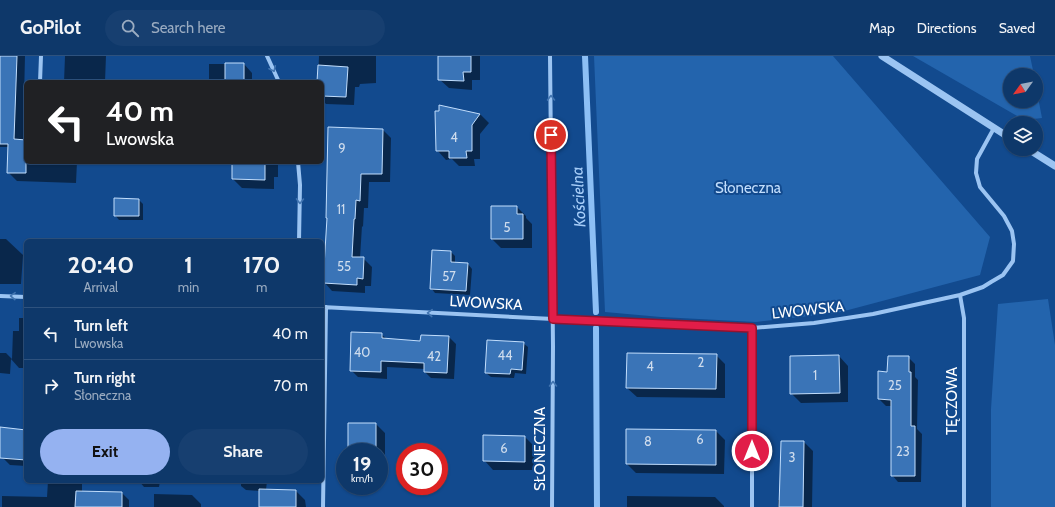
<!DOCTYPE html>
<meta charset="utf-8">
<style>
body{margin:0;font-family:Cabin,sans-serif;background:#173f70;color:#f1f3f6;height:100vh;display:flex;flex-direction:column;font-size:15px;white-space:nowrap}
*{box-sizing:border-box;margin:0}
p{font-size:13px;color:#9bacc1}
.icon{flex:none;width:22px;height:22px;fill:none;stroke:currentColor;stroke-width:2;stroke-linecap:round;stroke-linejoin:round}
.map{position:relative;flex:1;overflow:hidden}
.panel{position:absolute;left:24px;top:183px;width:300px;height:244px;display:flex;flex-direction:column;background:#0e386a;border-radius:6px;box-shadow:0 1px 3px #0004,0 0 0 1px #2e527e}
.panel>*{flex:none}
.guide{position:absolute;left:24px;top:24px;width:300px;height:84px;border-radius:6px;box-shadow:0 1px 3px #0004,0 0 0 1px #2e527e;background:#202124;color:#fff;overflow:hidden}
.needle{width:26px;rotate:237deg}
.fabs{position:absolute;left:1003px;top:12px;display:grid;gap:8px}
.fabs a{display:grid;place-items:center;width:40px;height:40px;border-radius:50%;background:#0e386a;box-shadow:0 1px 3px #0004,0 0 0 1px #2e527e;font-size:20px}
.speed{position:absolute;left:336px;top:387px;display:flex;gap:8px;font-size:20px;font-weight:700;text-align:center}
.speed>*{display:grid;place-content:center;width:52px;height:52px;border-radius:50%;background:#0e386a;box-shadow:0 1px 3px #0004,0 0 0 1px #2e527e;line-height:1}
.speed small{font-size:10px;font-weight:400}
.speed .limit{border:6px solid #d22;background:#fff;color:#111}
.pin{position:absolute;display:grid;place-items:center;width:34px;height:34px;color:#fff;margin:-17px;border:2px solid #fff;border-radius:50%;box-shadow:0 1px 4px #0007}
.me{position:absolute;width:44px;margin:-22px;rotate:0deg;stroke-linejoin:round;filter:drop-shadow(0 0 3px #0008)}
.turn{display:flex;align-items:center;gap:14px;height:84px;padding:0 16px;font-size:18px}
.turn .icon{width:52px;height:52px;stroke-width:2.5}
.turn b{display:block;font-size:28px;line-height:34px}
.eta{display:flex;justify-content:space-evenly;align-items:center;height:68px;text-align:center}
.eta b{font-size:24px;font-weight:700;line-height:28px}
.button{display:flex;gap:8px;margin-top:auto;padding:8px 16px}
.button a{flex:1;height:46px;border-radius:24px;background:#95b2f1;color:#111;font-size:16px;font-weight:700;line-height:46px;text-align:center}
.button a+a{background:#173f70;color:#f1f3f6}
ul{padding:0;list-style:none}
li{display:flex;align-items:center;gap:12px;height:52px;padding:0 16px;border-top:1px solid #2e527e}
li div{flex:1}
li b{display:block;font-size:15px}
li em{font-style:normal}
header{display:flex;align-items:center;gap:24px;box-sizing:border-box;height:56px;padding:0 20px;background:#0e386a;border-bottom:1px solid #2e527e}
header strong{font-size:19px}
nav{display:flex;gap:22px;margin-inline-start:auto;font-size:14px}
.search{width:280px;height:36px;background:#173f70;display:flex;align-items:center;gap:10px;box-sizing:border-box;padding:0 14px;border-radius:22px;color:#9bacc1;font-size:15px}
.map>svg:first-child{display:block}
.green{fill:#2364ad}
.shadow{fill:#0007}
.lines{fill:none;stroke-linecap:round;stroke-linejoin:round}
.stream{stroke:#8cbff5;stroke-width:6}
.building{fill:#3a74b7;stroke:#c2defd}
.minor{stroke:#9bc4f2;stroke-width:4}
.tertiary{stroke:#9bc4f2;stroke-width:7}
.oneway{stroke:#4275b1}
.route-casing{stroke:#92132f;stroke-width:10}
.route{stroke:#e11d48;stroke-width:7}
.labels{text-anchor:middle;stroke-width:4;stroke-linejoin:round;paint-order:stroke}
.number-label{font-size:13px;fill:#cedced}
.park-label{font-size:15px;fill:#c2defd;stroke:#124a8e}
.street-label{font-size:15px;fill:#fff;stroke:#124a8e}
.water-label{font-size:16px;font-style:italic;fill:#a7cef9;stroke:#124a8e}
</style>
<header>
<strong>GoPilot</strong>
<div class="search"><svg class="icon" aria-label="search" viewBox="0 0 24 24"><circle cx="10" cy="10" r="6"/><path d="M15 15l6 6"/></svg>Search here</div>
<nav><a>Map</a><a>Directions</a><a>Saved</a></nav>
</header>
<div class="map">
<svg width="1055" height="451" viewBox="0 0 1055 451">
<rect width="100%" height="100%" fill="#124a8e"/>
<path class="green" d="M594,0h239l157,181 -10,38 -143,38 -81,9 -95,-5 -56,-5z
M913,0h117l4,19h-24v26h26v-14l6,31 -18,2z
M1048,243l7,46v162h-64v-98l7,-105z"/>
<path class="shadow" d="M0,0h25l-2,85h3v21h51l-1,21 -59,-2 -9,-9 1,-25h-9z
M65,0h41l-1,26h-41z
M319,0h57v27l-16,1 -1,3h-4l-1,18 -28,-1 -4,-4v-18h-4z
M439,0h41v24h-8v10l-23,-2 -10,-9z
M209,8h35l8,9v9h-43z
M440,50l40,8 9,9 -9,11v25h-6l1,7h-16l-7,-7 -6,1 -9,-10z
M383,74l8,8 -1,44h-21l-1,26h-4l-1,19 -1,-1 -2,32h3l9,9 -1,19h-6v7l-33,-2 -8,-9 4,-63z
M233,106h44l1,1v14h-4v12l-32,-1 -9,-9z
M139,144l4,4v16h-24l-4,-5z
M492,151h25l9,9v2l6,6v24h-31l-9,-9z
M0,183h6l17,16 -2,29h-21z
M245,183l21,1 1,1h-24z
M451,196l4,4v8h13l4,5 -2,26 -35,-2 -4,-5z
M19,262h7v50h-7l-8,-9 -1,15 -10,-1v-20h6l6,6 1,-28h6z
M381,278l6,5 34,3 1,-6 27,1 7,7 -2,35 -23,-1 -6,-6v-3l-38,-2v12l-29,-2 -7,-7z
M523,287l5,4 -2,27 -11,-1 -1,5 -23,-1 -5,-4z
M716,299l9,9v34l-88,-1 -10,-9z
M839,300l9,10v36l-47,1 -10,-10z
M908,301l7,7v13l3,3 -1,49 5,5 -1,48h-23l-6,-7v-69h-6l-7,-7 9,-26z
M376,368l9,9v26h-3v7h-3v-14h-30z
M26,375v35l-16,-1 -7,-7z
M716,375l9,9 -1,34 -88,-1 -9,-9z
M525,381l9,9v24h-41l-9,-10z
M804,386l9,9 -1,56h-34v-7h2z
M48,425h34v11l40,1 7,7v7h-127v-11l45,1z
M139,425h21l-1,6h-15z
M241,425h26l-1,9 30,1 9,9 1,7h-46v-16l-14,-1 -5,-4z
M154,438l38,1 9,9v3h-47z
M627,440l88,1 9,9v1h-97z"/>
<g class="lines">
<path class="stream" d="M585,0l11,256
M596,272l1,179"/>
</g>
<path class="building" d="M0,0h17l-3,83 12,1v33h-19l1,-29h-8z
M438,0h33v16h-8l1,9 -26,-1z
M225,7h19v19h-19z
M318,9l30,2 -2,30 -24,-1v-14h-5z
M439,49l41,9 -8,11v26h-6l1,7h-18v-7h-13l-1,-40h4z
M328,71l55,2 -1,45h-21l-1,27 -4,-1 -1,19h-1l-2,38h12l-1,22 -6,-1v7l-34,-2 4,-65h-1z
M232,106h33v18l-33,-1z
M114,142l25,1v17h-25z
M491,150h26v8h6v25h-32z
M432,194l19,1v11l17,1 -2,28 -36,-2z
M351,276l31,1v5l38,3 1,-6 28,1 -2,37 -23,-1v-9l-43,-2v11l-31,-1z
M487,284l37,2 -2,28 -11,-1 -1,5 -25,-1z
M627,297l90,1 -1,35 -90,-1z
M839,299l1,38 -50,1v-38z
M888,300h21v16h2v54h4v50h-24v-76l-13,-1v-28l9,1z
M348,367h28v27h-2l-1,2h-25z
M0,371l26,3v30l-26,-2z
M626,373l90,1v35l-90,-1z
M483,379l42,1v26l-42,-1z
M781,385h23l-1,66h-24z
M259,433l37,1v17h-37z
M76,435l46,1v15h-47z"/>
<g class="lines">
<path class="minor" d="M267,0l12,26
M550,0l3,290 -1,161
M40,26l1,-26
M298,106l2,23 -1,56
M960,239l4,23v189
M0,240l26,1
M322,251l231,12 199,9 62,-5 59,-9 87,-19 23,-8 8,-5 12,-7 10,-14 1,-17 -2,-13 -8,-15 -24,-29 -4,-14 1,-14 17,-31
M752,272v179
M323,451l3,-200"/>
<path class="tertiary" d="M882,0l128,82
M1028,93l27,17"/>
</g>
<defs><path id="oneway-chevron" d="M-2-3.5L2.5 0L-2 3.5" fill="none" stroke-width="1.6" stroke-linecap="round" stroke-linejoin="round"/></defs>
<g class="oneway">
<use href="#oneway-chevron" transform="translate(273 13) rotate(65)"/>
<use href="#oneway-chevron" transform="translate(551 42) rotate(-91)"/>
<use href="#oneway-chevron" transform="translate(300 145) rotate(91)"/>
<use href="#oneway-chevron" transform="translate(13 240) rotate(-178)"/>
<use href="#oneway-chevron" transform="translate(430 257) rotate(-177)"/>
<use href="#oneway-chevron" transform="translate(553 328) rotate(-90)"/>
</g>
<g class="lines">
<g class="route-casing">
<path id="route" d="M551,79l2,184 199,9v123"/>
</g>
<use href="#route" class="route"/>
</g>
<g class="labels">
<g class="number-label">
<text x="454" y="86">4</text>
<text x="342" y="97">9</text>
<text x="341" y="158">11</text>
<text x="507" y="176">5</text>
<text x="344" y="215">55</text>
<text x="449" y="225">57</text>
<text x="362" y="301">40</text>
<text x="505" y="304">44</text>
<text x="434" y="305">42</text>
<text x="701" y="311">2</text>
<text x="650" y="315">4</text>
<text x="815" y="324">1</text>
<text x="895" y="334">25</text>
<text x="700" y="388">6</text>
<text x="648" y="390">8</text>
<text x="504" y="397">6</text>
<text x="903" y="400">23</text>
<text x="792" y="406">3</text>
</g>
<g class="park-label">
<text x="748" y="137">Słoneczna</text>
</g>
<g class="street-label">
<text transform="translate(486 247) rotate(3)" y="5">LWOWSKA</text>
<text transform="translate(808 254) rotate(-6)" y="5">LWOWSKA</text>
<text transform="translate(952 345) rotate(-90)" y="5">TĘCZOWA</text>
<text transform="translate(540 393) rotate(-90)" y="5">SŁONECZNA</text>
</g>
<g class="water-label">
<text transform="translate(578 141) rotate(-93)" y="6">Kościelna</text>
</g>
</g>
</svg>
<div class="fabs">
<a><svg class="needle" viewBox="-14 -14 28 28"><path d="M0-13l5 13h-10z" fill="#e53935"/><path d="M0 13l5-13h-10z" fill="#9bacc1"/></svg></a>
<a><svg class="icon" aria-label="layers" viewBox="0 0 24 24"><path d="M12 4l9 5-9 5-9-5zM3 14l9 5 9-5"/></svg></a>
</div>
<div class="speed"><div>19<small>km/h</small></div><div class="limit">30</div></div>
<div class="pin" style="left:551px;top:79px;background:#d93025"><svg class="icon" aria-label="arrive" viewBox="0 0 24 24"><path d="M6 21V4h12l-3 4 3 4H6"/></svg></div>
<svg class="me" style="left:752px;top:395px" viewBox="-20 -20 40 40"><circle r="17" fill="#e11d48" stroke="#fff" stroke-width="3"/><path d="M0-11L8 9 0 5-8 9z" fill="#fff"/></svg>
<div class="guide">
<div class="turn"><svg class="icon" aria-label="left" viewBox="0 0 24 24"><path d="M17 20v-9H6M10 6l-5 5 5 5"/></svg><div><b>40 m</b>Lwowska</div></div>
</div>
<section class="panel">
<div class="eta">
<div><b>20:40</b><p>Arrival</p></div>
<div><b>1</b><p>min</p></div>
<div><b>170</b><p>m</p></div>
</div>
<ul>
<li><svg class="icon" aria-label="left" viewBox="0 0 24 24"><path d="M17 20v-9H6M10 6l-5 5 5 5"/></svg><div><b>Turn left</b><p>Lwowska</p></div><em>40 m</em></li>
<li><svg class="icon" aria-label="right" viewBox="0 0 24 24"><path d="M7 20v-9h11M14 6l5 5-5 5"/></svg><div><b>Turn right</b><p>Słoneczna</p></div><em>70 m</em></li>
</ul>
<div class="button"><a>Exit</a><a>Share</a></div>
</section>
</div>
